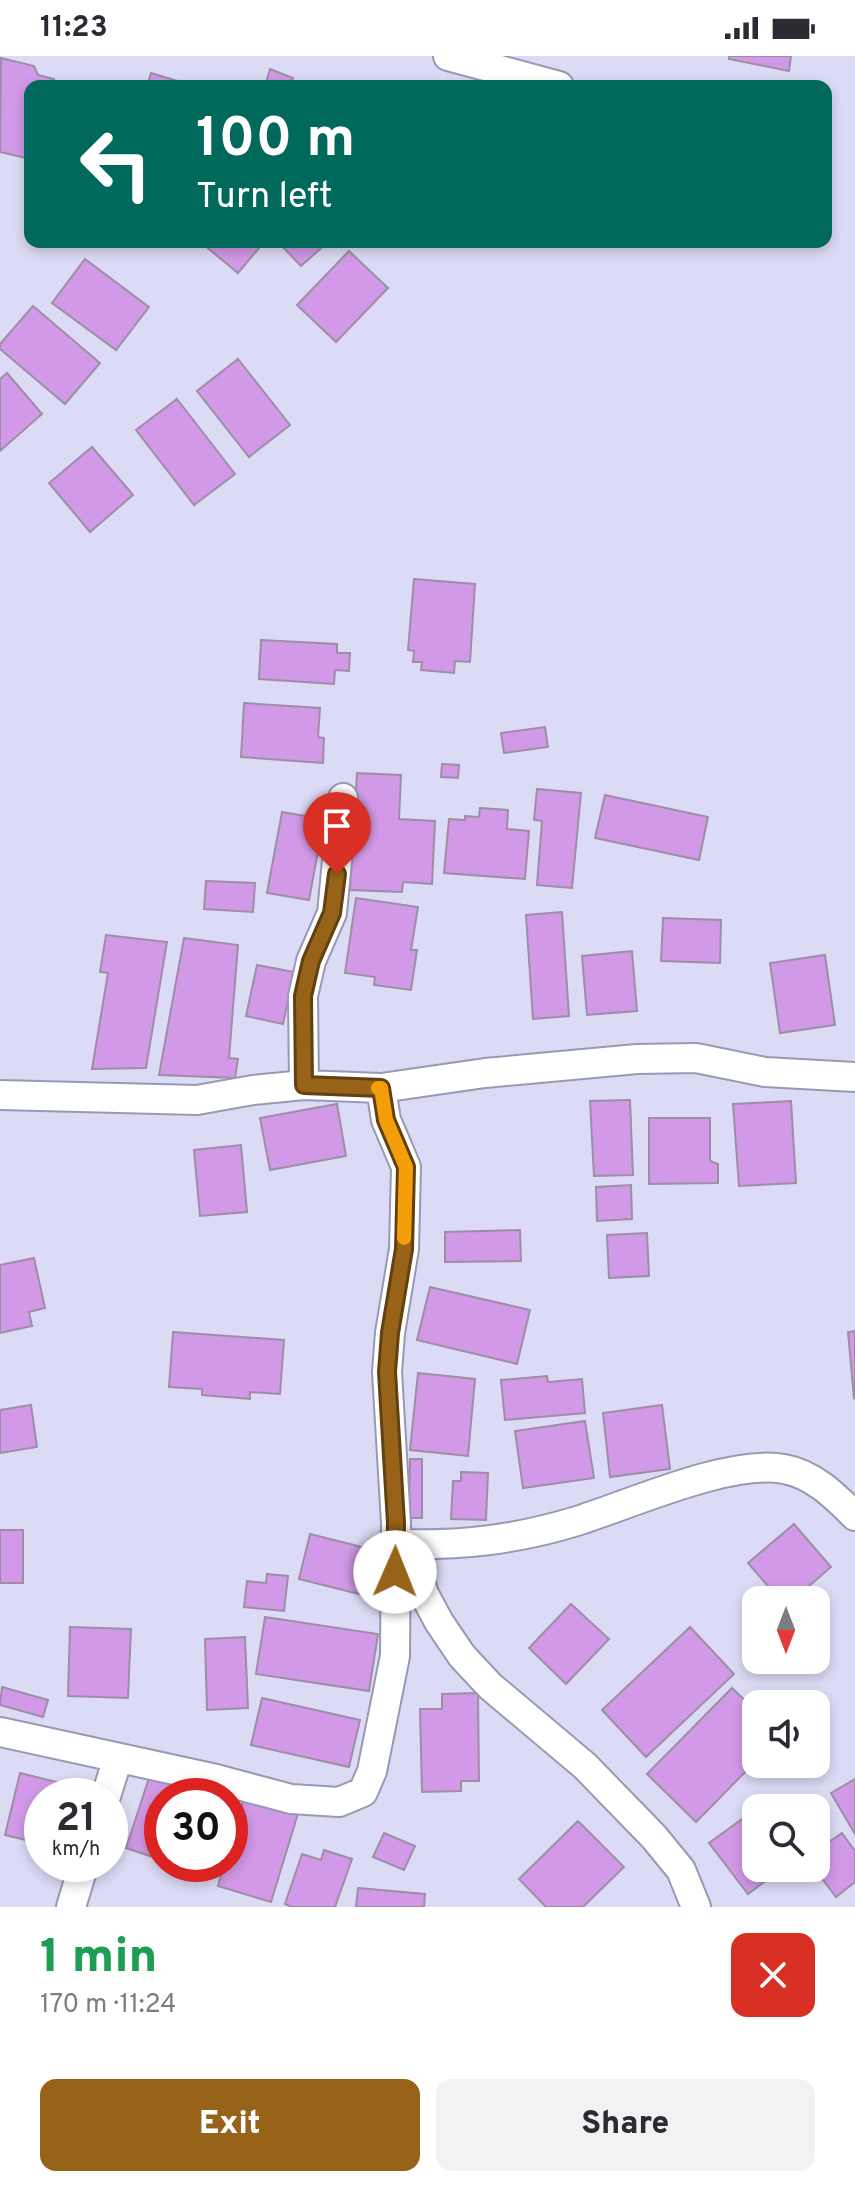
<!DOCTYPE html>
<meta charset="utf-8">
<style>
body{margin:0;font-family:Overpass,sans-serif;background:#f2f2f3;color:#2b2b33;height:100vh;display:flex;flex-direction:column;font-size:30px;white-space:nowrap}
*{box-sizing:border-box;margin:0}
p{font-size:26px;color:#7c7c81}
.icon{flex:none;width:44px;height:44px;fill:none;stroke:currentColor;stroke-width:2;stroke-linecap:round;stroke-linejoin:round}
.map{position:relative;height:1851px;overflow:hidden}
.panel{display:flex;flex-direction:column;background:#fff;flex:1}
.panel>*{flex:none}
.banner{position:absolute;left:24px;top:24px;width:808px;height:168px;border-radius:16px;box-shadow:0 4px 12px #0003;background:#00695c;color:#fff;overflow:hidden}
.needle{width:52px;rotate:180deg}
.tools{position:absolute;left:742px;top:1530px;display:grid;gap:16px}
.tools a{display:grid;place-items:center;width:88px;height:88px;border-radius:16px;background:#fff;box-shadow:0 4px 12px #0003;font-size:40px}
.speed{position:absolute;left:24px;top:1722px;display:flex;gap:16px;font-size:40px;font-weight:700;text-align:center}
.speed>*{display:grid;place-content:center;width:104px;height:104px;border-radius:50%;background:#fff;box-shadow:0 4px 12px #0003;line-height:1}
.speed small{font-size:20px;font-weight:400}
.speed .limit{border:12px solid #d22;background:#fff;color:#111}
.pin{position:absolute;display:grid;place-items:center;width:68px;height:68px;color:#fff;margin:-82px -34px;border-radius:50% 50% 50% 0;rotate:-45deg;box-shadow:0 0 8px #0007}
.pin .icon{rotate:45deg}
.me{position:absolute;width:88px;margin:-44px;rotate:1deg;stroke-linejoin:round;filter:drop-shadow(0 0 6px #0008)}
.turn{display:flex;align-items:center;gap:28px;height:168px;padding:0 40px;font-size:36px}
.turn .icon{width:104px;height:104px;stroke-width:2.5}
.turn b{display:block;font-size:56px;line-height:68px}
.round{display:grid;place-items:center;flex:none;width:84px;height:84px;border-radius:16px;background:#f2f2f3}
.headline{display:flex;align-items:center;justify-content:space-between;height:136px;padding:0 40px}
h1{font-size:48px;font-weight:800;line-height:60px;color:#1e9e55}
.action{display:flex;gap:16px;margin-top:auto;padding:16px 40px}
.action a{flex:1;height:92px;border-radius:16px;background:#976319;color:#fff;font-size:32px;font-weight:800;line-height:92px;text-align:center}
.action a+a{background:#f2f2f3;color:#2b2b33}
.status{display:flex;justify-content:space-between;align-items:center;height:56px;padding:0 40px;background:#fff;direction:ltr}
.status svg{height:22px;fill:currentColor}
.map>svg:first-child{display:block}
.building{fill:#d199e7;stroke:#9e8ea4;stroke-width:2}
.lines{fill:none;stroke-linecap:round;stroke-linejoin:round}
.minor-casing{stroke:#9a99b2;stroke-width:32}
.minor{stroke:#fff;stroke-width:28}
.route-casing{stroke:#624010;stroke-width:20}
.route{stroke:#976319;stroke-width:14}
.slow{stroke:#f59e0b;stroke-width:14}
</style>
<div class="status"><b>11:23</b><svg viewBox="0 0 49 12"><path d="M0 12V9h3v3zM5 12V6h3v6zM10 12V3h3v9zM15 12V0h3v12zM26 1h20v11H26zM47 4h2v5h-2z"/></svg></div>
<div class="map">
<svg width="855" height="1851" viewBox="0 0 855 1851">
<rect width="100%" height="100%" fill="#dcdbf5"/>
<path class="building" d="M729,0h62l-2,15 -60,-12z
M1,2l33,8 4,9 16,4 -2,7h-22v73l-30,-7z
M270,13l23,9 -3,8h-25z
M151,17l43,13h-47z
M206,186h58l-26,31 -34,-28z
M278,186h50l-27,24z
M349,195l39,37 -52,54 -39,-37z
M85,203l64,48 -33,43 -64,-47z
M33,250l67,57 -35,41 -65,-55v-5z
M238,303l52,66 -41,32 -52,-66z
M7,317l35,41 -42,37v-72z
M177,343l58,75 -41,31 -58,-75z
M92,391l41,48 -43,37 -41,-49z
M414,523l61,5 -5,78 -15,-1 -1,12 -33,-3 1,-8h-9l1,-11 -6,-1z
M261,584l76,4v9h13l-1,18 -14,-1 -1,14 -75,-5z
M244,647l76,5 -2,29 6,1 -1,25 -82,-6z
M545,671l3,20 -44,6 -3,-20z
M442,708l17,1 -1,13 -17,-1z
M357,717l44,2 -2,44 36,2 -3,63 -29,-2 -1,10 -52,-2z
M537,733l44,4 -9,95 -35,-3 5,-64 -8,-1z
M605,739l103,22 -9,43 -104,-22z
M480,752l28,2 -1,19 22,2 -4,48 -81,-6 5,-54 16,1v-4l14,1z
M282,756l42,7 -15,81 -42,-7z
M206,825l49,2 -2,29 -49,-3z
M356,842l62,9 -7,43h6l-6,40 -37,-5 1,-8 -30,-4z
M562,856l7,104 -36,3 -7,-104z
M663,862l58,2 -1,43 -59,-2z
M106,879l61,7 -21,126 -54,1 16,-96 -8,-1z
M184,882l54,7 -9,113 9,1 -3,19 -76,-3z
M632,895l5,60 -50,4 -5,-59z
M825,899l10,70 -55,8 -10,-70z
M257,909l37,7 -11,52 -37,-8z
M630,1044l3,75 -39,1 -4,-75z
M791,1045l5,82 -57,3 -6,-82z
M337,1048l9,52 -76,14 -10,-52z
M649,1062h61v43l8,3v19l-69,1z
M241,1089l6,67 -47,4 -6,-66z
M631,1129l1,34 -35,2 -1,-34z
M520,1174l1,31 -76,1v-30z
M647,1177l2,43 -40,2 -2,-43z
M34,1202l11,50 -16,4 3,14 -32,7v-68z
M430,1231l100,23 -13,54 -100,-24z
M855,1275v66l-1,1 -6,-66z
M173,1276l111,8 -4,54 -30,-2v7l-48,-4v-6l-33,-2z
M418,1317l57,6 -7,77 -58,-6z
M547,1320l1,6 34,-3 3,34 -80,7 -4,-40z
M31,1349l6,42 -37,6v-43z
M662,1349l8,64 -60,8 -7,-64z
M585,1365l9,57 -71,10 -8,-57z
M410,1403h12v59h-13z
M461,1416l27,1 -2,47 -35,-1 2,-38h8z
M794,1468l37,43 -38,33h-13l-32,-37z
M0,1474h23v53h-23z
M310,1478l68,17 -11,45 -68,-17z
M267,1518l21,2 -4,35 -40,-4 3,-26 19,2z
M571,1548l38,35 -43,45 -37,-36z
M265,1561l113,17 -9,57 -113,-17z
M70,1571l61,2 -3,69 -60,-2z
M690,1571l44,47 -88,83 -44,-47z
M245,1581l3,71 -41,2 -2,-71z
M2,1631l46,13 -5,17 -43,-12z
M732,1632l24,23v50l-60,61 -49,-48z
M478,1637l1,88h-18v10l-39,1 -2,-83h22v-15z
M262,1642l98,22 -11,47 -98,-22z
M20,1717l57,14 -2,9h-33v48l-37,-9z
M150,1719l62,20 -50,1v64l-36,-12z
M855,1723v55l-24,-41z
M246,1735l54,16 -29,95 -53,-16 6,-22h6v-19z
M774,1739l9,13h-26z
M756,1753v59h27l-35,26 -39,-51z
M578,1765l46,46 -41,40h-37l-27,-28z
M384,1777l31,13 -11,24 -31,-13z
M842,1777l13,18v31l-19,15 -22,-29h2v-17z
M324,1794l28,9 -17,48h-43l-7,-3 17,-50 19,6z
M358,1832l67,6 -1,13h-68z"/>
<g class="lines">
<g class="minor-casing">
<path id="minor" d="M448,0l111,30
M304,1029l-1,-89 8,-35 21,-48 11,-115
M381,1032l104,-15 152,-14 59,-1 69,14 90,5
M0,1039l197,5 56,-10 51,-5 77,3 5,32 20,47 -2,82 -14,84 -3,39 9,151 -1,133 -23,115 -9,21 -24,10 -48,-3 -75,-20 -216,-47
M395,1488c65,2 120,-4 182,-23 54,-17 153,-62 207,-52 29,5 51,27 71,47
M408,1488l16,50 15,28 23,34 28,30 95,80 69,71 27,33 15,37
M106,1740l12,-38
M71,1851l13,-43"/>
</g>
<use href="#minor" class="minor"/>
</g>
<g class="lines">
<g class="route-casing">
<path id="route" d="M337,818l-5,39 -21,48 -8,35 1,89 77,3 5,32 20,47 -2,82 -14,84 -3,39 9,151 -1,49"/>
</g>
<use href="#route" class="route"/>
<path class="slow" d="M378,1032h3l5,32 20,47 -2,71"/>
</g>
</svg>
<div class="tools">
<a><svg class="needle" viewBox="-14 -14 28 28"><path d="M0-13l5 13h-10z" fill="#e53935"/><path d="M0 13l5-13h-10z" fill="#7c7c81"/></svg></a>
<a><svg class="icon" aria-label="sound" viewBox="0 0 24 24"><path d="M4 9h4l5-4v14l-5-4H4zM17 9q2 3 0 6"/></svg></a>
<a><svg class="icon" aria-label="search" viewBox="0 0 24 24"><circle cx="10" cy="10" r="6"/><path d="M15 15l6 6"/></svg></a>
</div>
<div class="speed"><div>21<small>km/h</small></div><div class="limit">30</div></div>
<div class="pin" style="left:337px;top:818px;background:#d93025"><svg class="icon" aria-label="arrive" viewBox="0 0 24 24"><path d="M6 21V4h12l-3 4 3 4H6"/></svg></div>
<svg class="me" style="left:395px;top:1516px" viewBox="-20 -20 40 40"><circle r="19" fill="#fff"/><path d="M0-13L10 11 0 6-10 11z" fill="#976319"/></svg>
<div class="banner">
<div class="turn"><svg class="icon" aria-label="left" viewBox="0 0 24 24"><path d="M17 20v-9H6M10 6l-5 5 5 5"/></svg><div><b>100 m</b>Turn left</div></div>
</div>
</div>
<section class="panel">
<div class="headline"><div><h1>1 min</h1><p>170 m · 11:24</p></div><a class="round" style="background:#d93025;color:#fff"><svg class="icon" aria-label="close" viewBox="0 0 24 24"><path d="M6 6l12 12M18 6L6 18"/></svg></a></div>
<div class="action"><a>Exit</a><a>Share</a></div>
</section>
